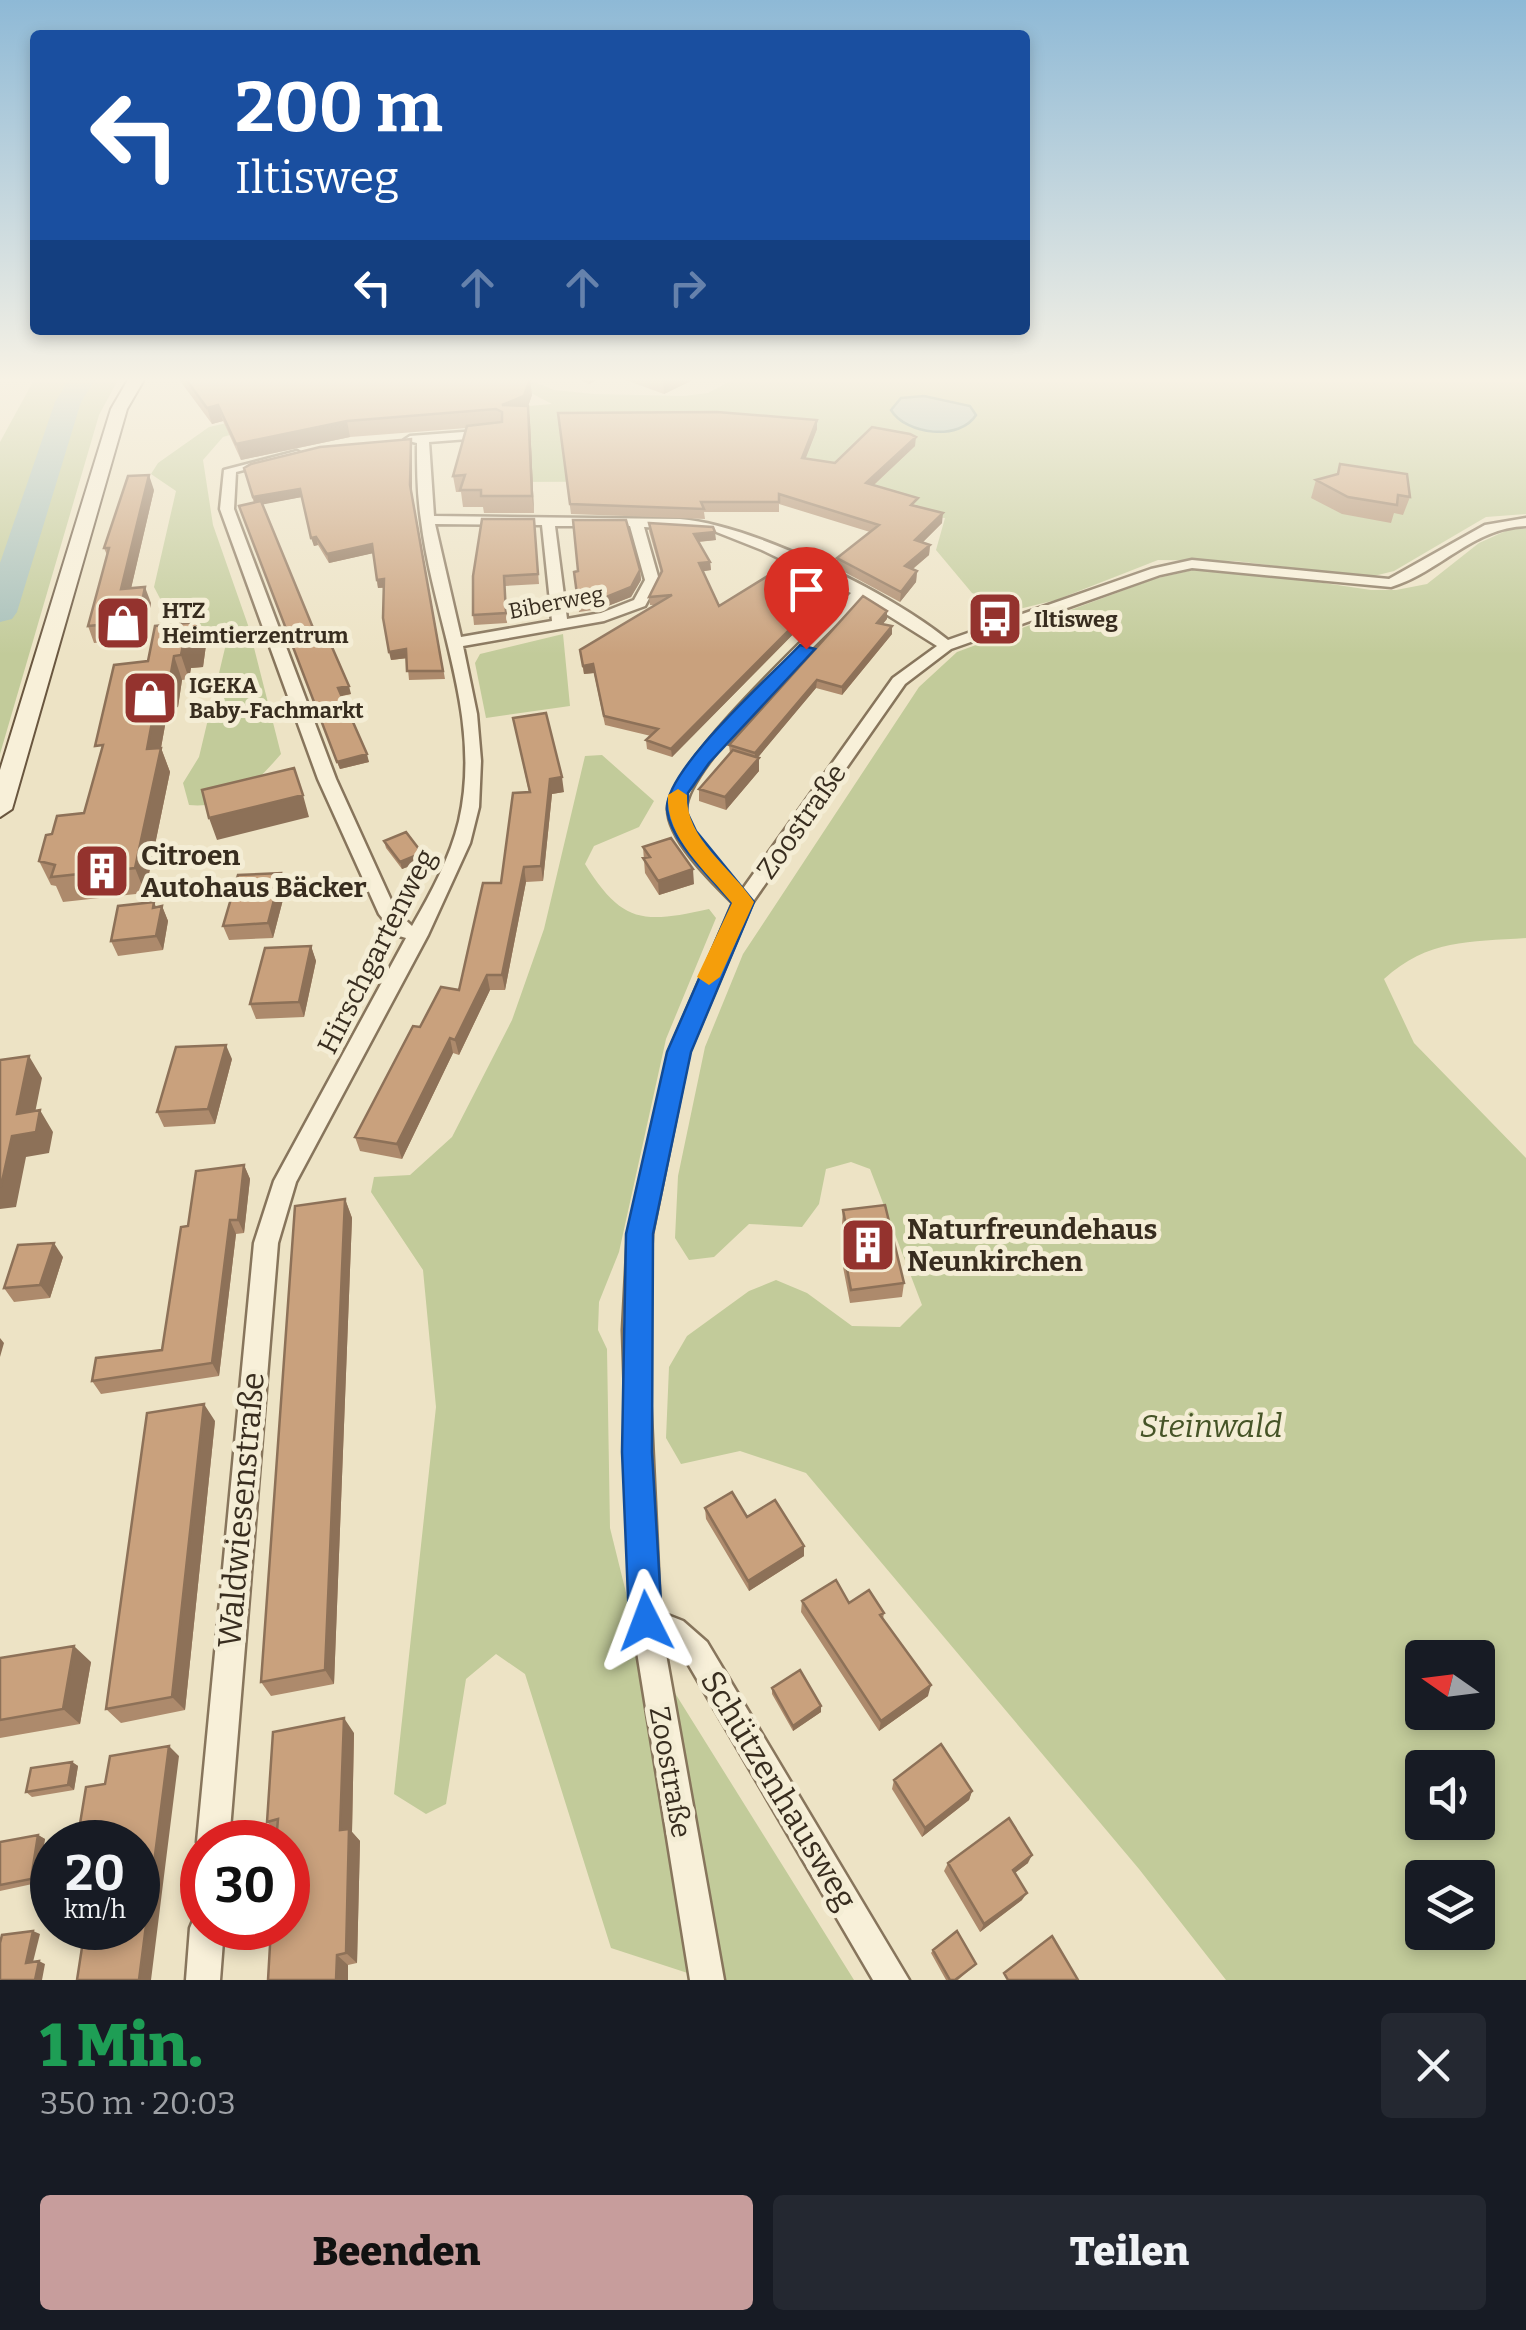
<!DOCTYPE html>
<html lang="de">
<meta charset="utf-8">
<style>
body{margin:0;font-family:Bitter,serif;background:#242831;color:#f1f3f6;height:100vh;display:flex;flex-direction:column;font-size:38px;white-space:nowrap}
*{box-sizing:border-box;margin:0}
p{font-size:32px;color:#9ea1a6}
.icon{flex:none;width:55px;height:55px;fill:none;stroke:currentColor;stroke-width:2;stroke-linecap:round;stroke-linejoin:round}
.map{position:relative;height:1980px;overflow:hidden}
.panel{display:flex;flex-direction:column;background:#171b24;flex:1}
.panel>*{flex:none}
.hud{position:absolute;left:30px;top:30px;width:1000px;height:305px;border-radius:10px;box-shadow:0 5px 15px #0003;background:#1a4fa0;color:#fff;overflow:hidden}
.needle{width:65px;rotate:284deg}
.buttons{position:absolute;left:1405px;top:1640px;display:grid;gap:20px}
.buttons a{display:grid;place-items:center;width:90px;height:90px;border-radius:10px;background:#171b24;box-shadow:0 5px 15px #0003;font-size:50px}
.speed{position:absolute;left:30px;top:1820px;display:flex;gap:20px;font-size:50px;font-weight:700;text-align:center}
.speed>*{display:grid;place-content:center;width:130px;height:130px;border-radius:50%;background:#171b24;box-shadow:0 5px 15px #0003;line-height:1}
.speed small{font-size:25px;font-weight:400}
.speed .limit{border:15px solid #d22;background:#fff;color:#111}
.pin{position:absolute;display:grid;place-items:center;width:85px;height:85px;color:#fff;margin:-102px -42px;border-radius:50% 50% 50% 0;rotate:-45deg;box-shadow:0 0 10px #0007}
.pin .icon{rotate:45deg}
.me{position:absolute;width:110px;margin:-55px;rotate:357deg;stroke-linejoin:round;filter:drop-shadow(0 0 8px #0008)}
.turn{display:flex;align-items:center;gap:35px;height:210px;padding:0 40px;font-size:45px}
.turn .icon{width:130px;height:130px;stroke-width:2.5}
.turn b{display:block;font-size:70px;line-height:85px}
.lanes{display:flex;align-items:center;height:95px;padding:0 40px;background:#0003;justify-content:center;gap:50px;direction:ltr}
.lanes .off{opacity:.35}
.round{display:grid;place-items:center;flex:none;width:105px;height:105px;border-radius:10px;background:#242831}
.head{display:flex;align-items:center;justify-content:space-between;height:170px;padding:0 40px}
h1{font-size:60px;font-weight:800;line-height:75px;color:#1e9e55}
.action{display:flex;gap:20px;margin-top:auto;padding:20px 40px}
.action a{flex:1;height:115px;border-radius:10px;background:#c79d9c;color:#111;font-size:40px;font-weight:800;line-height:115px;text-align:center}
.action a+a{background:#242831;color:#f1f3f6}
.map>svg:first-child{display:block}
.green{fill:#c2cb9a;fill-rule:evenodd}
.water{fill:#a7c0ba;stroke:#6e8e88;stroke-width:2.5}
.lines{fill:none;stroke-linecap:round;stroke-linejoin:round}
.river{fill:#a7c0ba;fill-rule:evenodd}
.street-casing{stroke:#87755c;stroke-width:5}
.secondary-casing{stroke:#69563f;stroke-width:4}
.street{fill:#f8f0d9;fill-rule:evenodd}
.secondary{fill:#f8f0d9;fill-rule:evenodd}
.wall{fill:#ad8a6c}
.shaded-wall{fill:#8d7158}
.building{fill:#c9a17d;stroke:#8d7158;stroke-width:2.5}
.route{fill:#1a73e8;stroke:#114b97;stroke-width:2.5}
.slow{fill:#f59e0b}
.labels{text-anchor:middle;stroke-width:10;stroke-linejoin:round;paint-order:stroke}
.far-street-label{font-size:22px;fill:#382d1f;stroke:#f4edd5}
.far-poi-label{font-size:22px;font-weight:bold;fill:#382d1f;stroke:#f4edd5;text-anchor:start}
.street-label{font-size:28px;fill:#382d1f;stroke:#f4edd5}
.poi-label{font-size:28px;font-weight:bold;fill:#382d1f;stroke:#f4edd5;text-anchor:start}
.near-park-label{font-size:32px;font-style:italic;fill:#465427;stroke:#f4edd5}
.near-street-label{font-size:32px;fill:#382d1f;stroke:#f4edd5}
</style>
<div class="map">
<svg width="1526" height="1980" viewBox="0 0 1526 1980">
<rect width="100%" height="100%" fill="#ede3c5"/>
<path class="green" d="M35,378h84l-20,37 -99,339v-312z
M424,378l-201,59 -20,23 10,65 36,103 32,126c-25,29 -50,55 -92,51l-6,-22 16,-26 26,-109 -8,-8 -40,2 -15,-8 3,-26 -11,-21 22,-96 -25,-17 7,-11 51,-36z
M465,378h60l29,12 40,4 90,2 24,-3 28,-15h790v136l-40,3 -92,54 -24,6 -135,-16 -77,-1 -102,40 -41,10 -43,-17 -36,-43 9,-32 -28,-2 -144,-35 -288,1 19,-74 48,-4 -27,-14z
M1510,529h16v409c-57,4 -98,1 -142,41l30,64 112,115v822h-300l-87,-111 -333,-396 -66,-22 -59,13 -15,-26 3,-71 18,-31 62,-45 27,-11 31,13 45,33 48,1 22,-22 -52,-136 -19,-7 -25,7 -7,35 -17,23 -53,-3 -35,33 -25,3 -14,-22 3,-62 27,-129 38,-93 176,-267 38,-35 197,-73 39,-9h44l134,20h25l31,-6 52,-41zM1422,1658h56v54h-56zM1422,1768h56v54h-56zM1422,1878h56v54h-56z
M563,634l7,72 -84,12 -11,-55 5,-9z
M602,755l52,46 -15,26 -45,19 -9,18c37,59 57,60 124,45l7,9 -50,121 -47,213 -20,50 -1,28 9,19 3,179 25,101 219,351h-145l-98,-32 -86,-274 -29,-20 -30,25 -20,125 -20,10 -32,-20 42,-387 -13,-137 -52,-78 3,-15 36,-2 42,-38 60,-117 32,-91 41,-173z"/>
<path class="water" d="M924,396l46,10 6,9c-16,26 -70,20 -85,-5l10,-12z"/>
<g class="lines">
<path class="river" d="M70,378h26l-15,24 -64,210 -5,7 -12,3v-59l55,-161z"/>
<g class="street-casing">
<path id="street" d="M490,430l4,1v6l-65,5 5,74 246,3c73,6 211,74 268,121l203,-71 41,-9 197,19 96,-54 41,-7v8c-54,2 -86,46 -135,61l-199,-19 -32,7 -209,74 -46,35 -153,219 -63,149 -37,182 -5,96 13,282 23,9 24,21 202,338h-36l-186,-318 -23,-19 60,337h-34l-58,-359 -9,-291 5,-96 41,-182 64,-149c-20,-20 -65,-63 -65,-94 1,-45 147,-180 183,-216l-89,-43 -48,-19 -70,-4 15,53 -14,26 -41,15 -141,25 14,68 4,47 -2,46 -9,36 -42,92 -132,247 -18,61 -49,599h-27v12l-5,-12 57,-599 20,-62 132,-243 -10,-3 -17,-21 -61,-135 -98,-270 4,-39 73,-19 6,4 -67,17 -2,37 102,270 60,132 16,15c19,-33 38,-68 47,-105 24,-104 -26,-201 -38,-301 -4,-26 -4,-51 -4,-77l-13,-3 6,-4zM435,524l107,1 10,96 -91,16zM555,526h75l15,54 -11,20 -33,13 -34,6zM862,599l75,47 -44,32 -151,212c-19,-20 -57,-50 -56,-81 0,-43 141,-175 176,-210z
M202,1913v15h22l-4,52h-34l4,-52 5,-12z"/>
</g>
<g class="secondary-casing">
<path id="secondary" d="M129,378h16l-18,31 -115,400 -12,8v-47l111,-361z"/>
</g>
<use href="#street" class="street"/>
<use href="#secondary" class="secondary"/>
</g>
<path class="wall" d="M178,378h332l22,17 -4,11 2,16 4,91h-50l-1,-6h-20l-2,-15h-5l-3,-16 14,-48 -117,9 -109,23 -18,-39 -11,3z
M575,378h26l-12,6z
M620,378h77l-33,16z
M558,413l259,16 -12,30 30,4 80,-17 -41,39 44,21 24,17 -20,20 8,2 -1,10 -16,14 4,2 -1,11 -16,20 -63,-34v-10l33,-26 -91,-28v8h-75l1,7 -134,-5z
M411,439l1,8v46l33,186 -36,1 -2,-22 -16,2 -8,-72h-5l-5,-35 -44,10 -11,-18 -4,1 -12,-49 -40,7 56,136 33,54 -9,2 27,66 -29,7 -99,-256 13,-10 -10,-35z
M1340,464l70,33 -7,18 -9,-2 -3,10 -49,-9 -31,-16 5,-18 21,-6z
M154,490l-23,98 20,15 -7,35 -50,5 -6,-17 19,-71 -3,-7z
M534,519l5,65 -34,2 2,37 -33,2 -1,-10z
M649,523l67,17 -17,2 11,20 1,8 -8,1 16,35 95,-27 31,7v8l-26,25 -5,-6 -142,144 -25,-8 -1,-9 5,-4 -46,-11 -11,-52 -10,1 -4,-24 76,-45h-6l-1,-8 12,-24 -12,-42z
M640,570l1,10 -10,17 -31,12 -21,3 -5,-40z
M887,619l-5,5 10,2v8l-50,61 -26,-7 -59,70h2v13l-33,39 -27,-9v-12l31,-36 -1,-8z
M206,645l-3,22 -12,1 -2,11 -7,1 -4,27 -10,2 -7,39 9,24 -25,121 -82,9 -7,-16 -5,-1 -12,-24 13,-27 32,-21 16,-57 48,-95z
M513,718l51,74 -12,2 -9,87 -17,1 -21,108h-15l-31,65 -6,-2 -51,106 -42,-8 -5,-14 65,-110 39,-37 42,-107 28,-91z
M384,841l38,12 1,8 -21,8 -16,-21z
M643,847l51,37 -35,11 -14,-22z
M286,888l-13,50 -44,2 -6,-14z
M162,906l6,15 -5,29 -45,6 -7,-15 45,-34z
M311,946l5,15 -12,56 -48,2 -6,-15z
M232,1059l-17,65 -51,3 -7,-15z
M244,1165l6,14 -6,54 -8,1 -17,142 -118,18 -9,-13 70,-31 26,-124z
M345,1199l7,19 -18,466 -63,12 -10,-14z
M843,1210l61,73 -2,14 -52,6 -7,-36 1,-14h3l-5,-29z
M63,1257l-13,41 -36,4 -10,-14z
M215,1421l-30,289 -64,13 -15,-14z
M705,1508l42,9 57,29v10l-55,35 -43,-72z
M802,1601l82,12 -1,6 45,77 -49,35 -78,-119z
M0,1658l91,4 -11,62 -80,14z
M772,1688l49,24 -28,19 -21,-37z
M354,1733l-2,99 8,9 -3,122 -9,2v15h-80l9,-148 -10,-10z
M72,1762l6,4 -4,24 -42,7 -6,-5z
M894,1780l78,11 -3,9 -47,37 -30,-48z
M38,1835l7,4 -8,44 -37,8v-49z
M948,1863h80l-13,10 7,27 -42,32 -36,-61z
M933,1950l43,14 -18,16h-12l-15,-27z"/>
<path class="shaded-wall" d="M589,378h12l-12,6z
M663,378h34l-33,16z
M530,379l2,16 -6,17 -24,-7z
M218,405l5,16 -11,3 -5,-16z
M528,406l2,16 4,91 -2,-17z
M817,420v9l-15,39v-10z
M347,421l3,16 -109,23 -5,-16z
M916,437l-1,9 -50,47 1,-10z
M411,439l1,8v46l33,186 -35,-194z
M149,475l5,15 -27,116 -6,-17z
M300,489l2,8 -47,9 -2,-9z
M943,513l-1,10 -28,28 1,-11z
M715,532l1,8 -21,2 -1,-8z
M316,537l2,8 -4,1 -3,-8z
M372,544l2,9 -45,10 -2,-9z
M930,545l-1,10 -25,21 1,-10z
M710,562l1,8 -12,2v-9z
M640,570l1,10 -10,17 -31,12 -1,-9z
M917,571l-1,11 -16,20 1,-10z
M384,579l1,8 -7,1 -1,-8z
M845,586v8l-26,25 1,-9z
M145,587l6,16 -7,35 -6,-17z
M814,605v8l-142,144 -1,-8z
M887,611v8l-10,12v-8z
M198,622l8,23 -3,22 -12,1 -2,11 -8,-24 2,-10z
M892,626v8l-50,61v-8z
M406,649l2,9 -17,2 -2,-8z
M174,656l8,24 -4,27 -10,2 -8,44 1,-5 9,24 -25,121 -10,-25 12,-119 12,-64z
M593,664l1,9 -10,1 -1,-8z
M817,680l-1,8 -61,73v-8z
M349,686l2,8 -11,2 -2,-8z
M367,754l2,8 -29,7 -3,-7z
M759,758v13l-33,39 -1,-13z
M562,777l2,15 -12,2 -9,87 -2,-15 9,-87z
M303,795l6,22 -92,23 -8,-22z
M422,853l1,8 -21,8 -2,-7z
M524,867l2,15 -21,108 -3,-15z
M693,869l1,15 -35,11 -1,-14z
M281,873l5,15 -13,50 -5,-15z
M154,902l6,15 2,-11 6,15 -5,29 -7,-14 -3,-28z
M311,946l5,15 -12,56 -5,-15z
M487,975l3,15 -31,65 -4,-15z
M450,1038l3,15 -51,106 -5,-15z
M226,1045l6,14 -17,65 -7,-15z
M29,1056l13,22 -11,55 9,-23 13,22 -4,21 -23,4 -10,50 -16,2v-23z
M244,1165l6,14 -6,54 -6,-13z
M345,1199l7,19 -18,466 -9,-14z
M230,1220l6,14 -17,142 -7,-13z
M54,1243l9,14 -13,41 -10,-13z
M0,1338l4,5 -4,14z
M204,1404l11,17 -30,289 -13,-13z
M804,1546v10l-55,35 -1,-10z
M74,1646l17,16 -11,62 -17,-15z
M931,1685l-3,11 -49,35 2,-10z
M821,1706v6l-28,19v-5z
M344,1718l10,15 -2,99 8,9 -3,122 -11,-10 -6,-123z
M169,1746l10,10 -28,224h-12z
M72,1762l6,4 -4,24 -6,-5z
M972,1791l-3,9 -47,37 3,-9z
M38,1835l7,4 -8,44 -6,-4z
M1032,1855l-4,8 -20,15 5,-8z
M1027,1893l-5,7 -42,32 4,-8z
M33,1931l7,3 -8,32 -6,-3z
M337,1955l11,10v15h-12z
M39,1961l6,3 -3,16h-7z"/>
<path class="building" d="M185,378l345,1 -6,17 -22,9 26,1 4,90h-51v-6h-21l5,-15 -12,1 14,-50 35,-4v-10l-6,-3 -149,12 -111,23 -18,-39 -11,3z
M717,412l100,8 -15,38 33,5 37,-36 38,7 6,3 -50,46 52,15 -7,7 32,8 -28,27 15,5 -25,21 12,5 -16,21 -64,-34 42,-33 -100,-31v8h-78l3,7 -134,-5 -12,-91z
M411,439l-1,46 33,186h-36l-1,-22 -17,3 -6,-34 1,-39 -7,1 -5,-36 -45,10 -11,-17 -5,1 -11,-49 -47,8 -9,-29 7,-4 69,-17z
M1340,464l67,10 3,23 -12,-2 -1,10 -49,-8 -32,-17 22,-6z
M149,475l-28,114 24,-2 -7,34 -50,5 21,-78h-5l24,-72z
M261,501l57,139 10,-2 21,48 -11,2 29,66 -30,8 -98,-256z
M482,519h52l4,55 -34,2 2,37 -33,2v-39z
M573,520h53l14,50 -9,17 -32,13 -21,2 -4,-30 4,-1z
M649,523l64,4 2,5 -21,2 16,28 -11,1 20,43 65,-40 30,13 6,-5 25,12 -25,24 -6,-5 -143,144 -25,-9 12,-11 -54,-13 -11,-52 -10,2 -3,-16 92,-55 -23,2 13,-26z
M863,596l24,15 -10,12 15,3 -50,61 -25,-7 -62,73 -26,-8z
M198,622l-3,21 -12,2 -2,10 -7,1 -5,28 -10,1 -12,64 14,-1 -26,120 -84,9 4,-12 -16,-4 7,-26 6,-1 5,-18 27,-3 19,-68 -8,1 19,-81 34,-4 7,-35z
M546,713l16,64 -12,2 -9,87 -17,1 -22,108h-15l-32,65 -5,-2 -53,106 -42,-7 58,-111 7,1 21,-40 18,3 24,-107h18l12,-90 17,-1 -17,-74z
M733,750l26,8 -34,39 -26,-8z
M294,768l9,27 -94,23 -7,-28z
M406,832l16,21 -22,9 -16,-21z
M671,838l22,31 -35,12 -15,-23 7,-1 -7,-10z
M281,873l-13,50 -45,3 15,-51z
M154,902l-1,6 9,-2 -6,30 -45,5 7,-35z
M311,946l-12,56 -49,2 15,-56z
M226,1045l-18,64 -51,3 19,-65z
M29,1056l-12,58 23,-4 -4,22 -24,4 -11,50h-1v-126z
M244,1165l-6,55h-8l-18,143 -120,18 4,-23 66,-8 19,-123 7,-1 8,-55z
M345,1199l-20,471 -64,12 34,-476z
M885,1205l19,78 -53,7 -7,-37 7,-1 -8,-42z
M54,1243l-14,42 -36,3 14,-43z
M204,1404l-32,293 -66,12 41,-296z
M732,1492l15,25 28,-17 29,46 -56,35 -43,-73z
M836,1580l13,23 20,-13 15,23 -4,2 51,70 -50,36 -79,-120z
M74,1646l-11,63 -63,11v-62z
M800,1670l21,36 -28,20 -21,-38z
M344,1718l-4,112 9,-1 -3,124 -9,2 -1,25h-68l3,-52h17v-86h-12l2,-23 -11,3 6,-90z
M941,1744l31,47 -47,37 -31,-48z
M169,1746l-30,234h-62l8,-52h53v-86h-61l9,-55 19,-3 5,-28z
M72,1762l-4,23 -42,7 5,-24z
M1009,1818l23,37 -19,15 14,23 -43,31 -36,-61z
M38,1835l-7,44 -31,6v-43z
M33,1931l-7,32 13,-2 -4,19h-35v-37l2,-8z
M957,1931l19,33 -21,16h-5l-17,-30z
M1052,1936l26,44h-70l-4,-7z"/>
<linearGradient id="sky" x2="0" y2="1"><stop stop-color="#8eb9d6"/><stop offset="0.58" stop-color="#f7f2e5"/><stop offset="1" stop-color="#f7f2e5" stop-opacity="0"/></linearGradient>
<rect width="1526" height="655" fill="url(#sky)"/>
<path class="route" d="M800,645l15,4 -106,114 -21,30 -1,19 9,19 58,71 -63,150 -38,182 -1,218 10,169 -5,12 -11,5 -12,-5 -5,-12 -7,-169 4,-218 41,-182 65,-149c-20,-25 -61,-60 -65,-93 -4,-39 105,-135 133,-165z"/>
<path class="slow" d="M678,789l9,6c-2,44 45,73 67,107l-34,75 -11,8 -12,-8 35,-74c-25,-31 -67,-66 -64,-108z"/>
<defs>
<g id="bus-square" transform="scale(2.875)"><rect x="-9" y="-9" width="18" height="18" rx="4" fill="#94332e" stroke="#f4edd5"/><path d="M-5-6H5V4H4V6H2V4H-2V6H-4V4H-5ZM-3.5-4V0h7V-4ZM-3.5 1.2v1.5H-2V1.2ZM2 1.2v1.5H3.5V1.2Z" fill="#fff"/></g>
<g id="shop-square" transform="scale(2.875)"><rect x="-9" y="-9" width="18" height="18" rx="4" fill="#94332e" stroke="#f4edd5"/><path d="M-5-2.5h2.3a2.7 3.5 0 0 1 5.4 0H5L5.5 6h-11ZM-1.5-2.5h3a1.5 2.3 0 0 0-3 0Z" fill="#fff"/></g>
<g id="building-square" transform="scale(2.875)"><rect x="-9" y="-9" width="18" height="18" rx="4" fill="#94332e" stroke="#f4edd5"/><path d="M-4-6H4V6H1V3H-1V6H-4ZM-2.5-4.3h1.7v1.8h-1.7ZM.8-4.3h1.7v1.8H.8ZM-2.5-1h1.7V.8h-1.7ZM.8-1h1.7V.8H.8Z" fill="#fff"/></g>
</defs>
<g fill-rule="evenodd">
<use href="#bus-square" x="995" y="619"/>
<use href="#shop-square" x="123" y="623"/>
<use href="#shop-square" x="150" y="698"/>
<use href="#building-square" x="102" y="871"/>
<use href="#building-square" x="868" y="1245"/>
</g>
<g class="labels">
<g class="far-street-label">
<text transform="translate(556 602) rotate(-11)" y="8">Biberweg</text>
</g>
<g class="far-poi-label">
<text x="162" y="618">HTZ<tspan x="162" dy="25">Heimtierzentrum</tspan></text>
<text x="1034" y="627">Iltisweg</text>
<text x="189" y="693">IGEKA<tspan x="189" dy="25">Baby-Fachmarkt</tspan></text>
</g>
<g class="street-label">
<text transform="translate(801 821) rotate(-55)" y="10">Zoostraße</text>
<text transform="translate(376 951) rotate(-63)" y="10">Hirschgartenweg</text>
<text transform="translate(671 1772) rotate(80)" y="10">Zoostraße</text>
</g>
<g class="poi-label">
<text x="141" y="865">Citroen<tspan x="141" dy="32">Autohaus Bäcker</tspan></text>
<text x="907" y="1239">Naturfreundehaus<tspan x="907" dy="32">Neunkirchen</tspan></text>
</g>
<g class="near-park-label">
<text x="1211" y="1437">Steinwald</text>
</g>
<g class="near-street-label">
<text transform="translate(241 1510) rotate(-85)" y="11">Waldwiesenstraße</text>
<text transform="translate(779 1790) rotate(59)" y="11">Schützenhausweg</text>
</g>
</g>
</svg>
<div class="buttons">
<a><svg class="needle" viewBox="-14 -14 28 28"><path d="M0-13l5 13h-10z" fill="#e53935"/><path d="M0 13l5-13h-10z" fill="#9ea1a6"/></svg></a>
<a><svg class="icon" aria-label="sound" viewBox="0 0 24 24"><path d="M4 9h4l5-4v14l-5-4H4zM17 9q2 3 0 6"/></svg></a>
<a><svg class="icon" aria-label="layers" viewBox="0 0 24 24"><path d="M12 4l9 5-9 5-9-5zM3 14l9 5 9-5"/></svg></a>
</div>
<div class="speed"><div>20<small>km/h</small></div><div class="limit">30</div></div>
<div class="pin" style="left:806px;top:649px;background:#d93025"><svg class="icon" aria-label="arrive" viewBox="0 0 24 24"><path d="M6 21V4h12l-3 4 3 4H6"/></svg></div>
<svg class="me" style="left:646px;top:1621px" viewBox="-20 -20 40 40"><path d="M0-17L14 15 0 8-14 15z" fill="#1a73e8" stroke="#fff" stroke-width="4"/></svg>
<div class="hud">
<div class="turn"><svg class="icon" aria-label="left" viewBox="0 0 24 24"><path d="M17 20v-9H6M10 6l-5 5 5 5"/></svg><div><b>200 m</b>Iltisweg</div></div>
<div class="lanes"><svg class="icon" aria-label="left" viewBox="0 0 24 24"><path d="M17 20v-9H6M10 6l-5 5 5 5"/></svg><svg class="icon off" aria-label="ahead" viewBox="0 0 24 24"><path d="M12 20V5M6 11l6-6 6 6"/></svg><svg class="icon off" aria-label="ahead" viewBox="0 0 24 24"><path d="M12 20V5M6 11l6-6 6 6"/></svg><svg class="icon off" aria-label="right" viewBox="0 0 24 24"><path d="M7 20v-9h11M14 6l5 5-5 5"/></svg></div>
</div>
</div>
<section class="panel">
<div class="head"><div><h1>1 Min.</h1><p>350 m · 20:03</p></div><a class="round"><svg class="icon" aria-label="close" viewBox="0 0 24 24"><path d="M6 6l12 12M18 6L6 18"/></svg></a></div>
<div class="action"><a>Beenden</a><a>Teilen</a></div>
</section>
